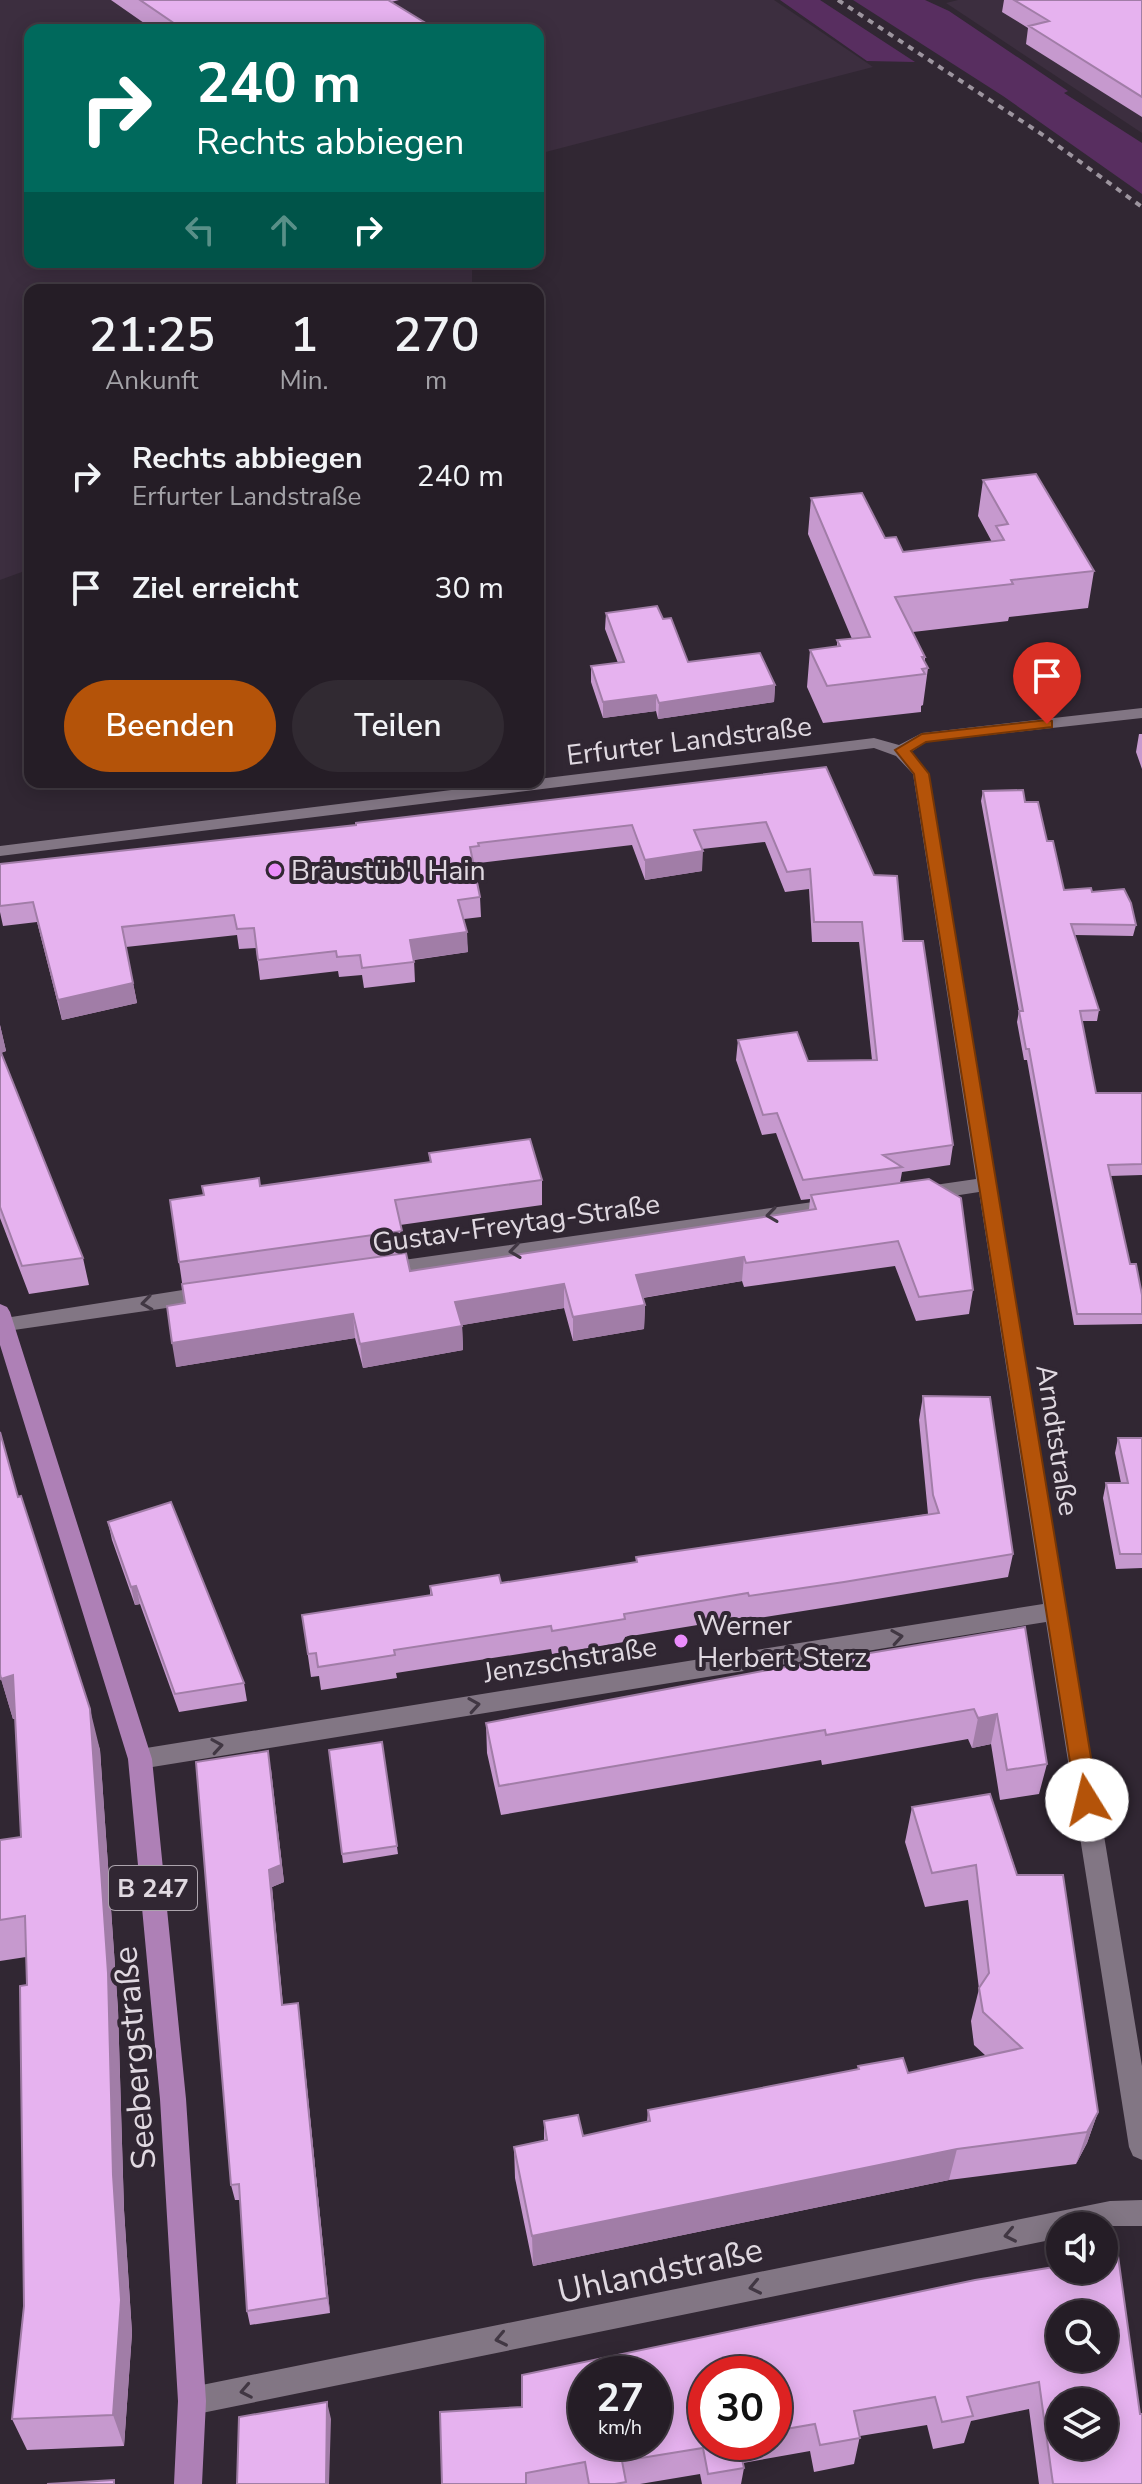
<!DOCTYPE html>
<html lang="de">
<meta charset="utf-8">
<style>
body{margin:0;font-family:"Nunito Sans",sans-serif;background:#312a32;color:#f1f3f6;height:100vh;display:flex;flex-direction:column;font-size:30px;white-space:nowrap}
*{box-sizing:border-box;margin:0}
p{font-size:26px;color:#a3a2a7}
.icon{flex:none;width:44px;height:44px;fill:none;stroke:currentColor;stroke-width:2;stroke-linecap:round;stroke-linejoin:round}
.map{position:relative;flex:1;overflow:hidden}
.sheet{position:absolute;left:24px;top:284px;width:520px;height:504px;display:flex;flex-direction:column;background:#251d26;border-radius:16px;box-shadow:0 4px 20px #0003,0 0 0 2px #423b43}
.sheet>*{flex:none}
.guide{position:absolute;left:24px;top:24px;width:520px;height:244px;border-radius:16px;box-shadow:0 4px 20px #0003,0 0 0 2px #423b43;background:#00695c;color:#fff;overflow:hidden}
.fabs{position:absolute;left:1046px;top:2212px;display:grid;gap:16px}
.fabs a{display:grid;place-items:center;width:72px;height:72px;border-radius:50%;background:#251d26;box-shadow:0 4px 20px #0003,0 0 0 2px #423b43;font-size:40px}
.speed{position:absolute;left:568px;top:2356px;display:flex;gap:16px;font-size:40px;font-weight:700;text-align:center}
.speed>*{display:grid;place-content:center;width:104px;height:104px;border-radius:50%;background:#251d26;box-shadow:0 4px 20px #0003,0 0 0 2px #423b43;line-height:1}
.speed small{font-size:20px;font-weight:400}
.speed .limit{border:12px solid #d22;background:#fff;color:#111}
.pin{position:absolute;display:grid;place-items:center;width:68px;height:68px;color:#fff;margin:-82px -34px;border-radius:50% 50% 50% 0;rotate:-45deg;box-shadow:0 0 8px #0007}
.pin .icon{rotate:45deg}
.me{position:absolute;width:88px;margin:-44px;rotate:351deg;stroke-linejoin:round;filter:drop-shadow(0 0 6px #0008)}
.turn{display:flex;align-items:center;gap:28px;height:168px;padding:0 40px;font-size:36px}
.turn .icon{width:104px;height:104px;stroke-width:2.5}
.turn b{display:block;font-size:56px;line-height:68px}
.lanes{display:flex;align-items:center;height:76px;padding:0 40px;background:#0003;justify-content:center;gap:40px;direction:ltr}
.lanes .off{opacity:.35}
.eta{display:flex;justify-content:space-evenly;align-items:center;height:136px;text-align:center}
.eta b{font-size:48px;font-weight:600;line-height:56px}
.action{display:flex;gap:16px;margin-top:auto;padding:16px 40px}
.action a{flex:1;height:92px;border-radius:48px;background:#b45309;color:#fff;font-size:32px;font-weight:600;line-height:92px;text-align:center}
.action a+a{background:#312a32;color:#f1f3f6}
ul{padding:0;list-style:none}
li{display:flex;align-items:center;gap:24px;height:112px;padding:0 40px}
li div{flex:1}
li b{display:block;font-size:30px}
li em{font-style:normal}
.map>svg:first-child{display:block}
.built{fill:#3c2e3f}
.green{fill:#582e60}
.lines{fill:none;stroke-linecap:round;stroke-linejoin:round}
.minor{fill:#827684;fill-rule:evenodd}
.major{fill:#ae80b6;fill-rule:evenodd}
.rail{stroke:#9d959f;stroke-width:4;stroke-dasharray:6 6;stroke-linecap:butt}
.wall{fill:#c699ce;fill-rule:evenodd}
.shaded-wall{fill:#a17da7}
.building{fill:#e6b2ef;stroke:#a17da7;stroke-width:2;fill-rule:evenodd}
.oneway{stroke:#413743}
.route{fill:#b45309;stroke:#753606;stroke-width:2}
.poi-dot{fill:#eb8dfc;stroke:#312733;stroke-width:3}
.labels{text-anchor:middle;stroke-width:8;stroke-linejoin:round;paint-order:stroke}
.shield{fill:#312733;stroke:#aca4ad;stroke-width:2}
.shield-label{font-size:26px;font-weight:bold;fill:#e0d9e1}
.street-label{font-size:28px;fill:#e0d9e1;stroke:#312733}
.poi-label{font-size:28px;fill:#e0d9e1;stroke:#312733;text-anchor:start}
.near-street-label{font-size:34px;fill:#e0d9e1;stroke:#312733}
</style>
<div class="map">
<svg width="1142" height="2484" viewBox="0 0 1142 2484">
<rect width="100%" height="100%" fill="#312733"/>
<path class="built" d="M0,0h774l99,67 -335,87v-124h-508v232h442v28h-442v279l-30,11z
M958,0h184v133l-196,-130z"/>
<path class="green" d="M780,0h40l95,62 -48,-1z
M853,0h72l24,11 119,80 -4,2 78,50v51l-139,-98z"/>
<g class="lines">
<path class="minor" d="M1142,708v10l-216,24 -15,10 18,22 213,1292v94l-9,-4 -4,-9 -83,-525 -906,147 -8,-3 -4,-7 4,-7 8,-3 903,-145 -64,-412 -58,9 -10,-7 10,-7 55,-8 -63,-405 -17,-18 -22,-8 -874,108v-10l517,-64h21v-3l336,-41 25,7 23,-12z
M834,1199l10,7 -10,7 -452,64 -7,-2 -3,-5 3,-5 7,-2z
M208,1286l7,3 3,5 -3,5 -7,3 -208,30v-12l5,-2z
M1142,2200v26h-82v12l-868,177 -10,-4 -4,-10 4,-10 10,-4 918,-186z"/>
<path class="major" d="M0,1304l7,3 3,5 142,447 34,340 20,302 -4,83h-28l4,-83 -18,-302 -32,-340 -128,-414z"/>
<path class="rail" d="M838,0l208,137 96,70"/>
</g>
<path class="wall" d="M111,0h288l-8,2 46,28h-283z
M1004,0h138v117l-116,-73 2,-16 -26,-16z
M983,480l111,91 -6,37 -79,9 -1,4 -95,11 12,25v5l3,6 -5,37 -2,1v6l-98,11 -16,-36 3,-37 27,-3v-7l15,-1 -44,-105 3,-36 74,40 18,14 89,-10 -14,-26z
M606,613l57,6 25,43 87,23 -1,17 -116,17 -2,-8 -53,7 -12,-36v-16l27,-3 -13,-34z
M1139,734h3v35l-6,-17z
M826,767l77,174 50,204 -3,20 -48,7 -2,11 73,107 -4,24 -53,7 -21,-55 -151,21 -2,-6 -99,17 2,7 -1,24 -71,12 -9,-33 -102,17 1,25 -100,18 -8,-30 -179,29 9,-64 -15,-103 90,-14 170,-24 -1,-9 113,27v25l-142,20 3,28 7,18 399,-61 1,-11 -9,1 -25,-67 -14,2 -26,-75 2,-20 70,21 64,-1 -13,-118h-47l-3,-53 -24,3 -20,-50 -63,7v22l-57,9 -13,-35 -153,18v3l-5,1 6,30 1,20 -17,2 4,33 -54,8 1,22 -51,6 -2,-13 -23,2 -1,-6 -78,9 -4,-32 -17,1 -2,-14 -111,12 11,56 -75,17 -25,-98 -34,4 -3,-14v-48l356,-38z
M983,791l42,11 22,39 17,49 28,2 44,33 -3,11 -58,-1 24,75 -2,11h-15l14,72h46v82l-32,1 20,88 12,31v29l-68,1 -47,-265h-3l-7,-38 2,-11 -38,-210z
M0,1025l6,26 -5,2 82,205 6,27 -60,9 -29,-76z
M923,1396l90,158 -5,23 -167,28 -94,15 -1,-3 -121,20 -1,5 -72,12 -1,-5 -155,24 1,5 -76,12 -2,-14 -8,1 -9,-62 128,-20v-9l71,-3 135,-21v-5l292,-43 -9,-94z
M1118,1438h24v130l-26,1 -13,-71 3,-15h15l-6,-30z
M18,1497l82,253 18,260 6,200 8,123 -8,113 -97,4 -15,-31 12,-113 3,-321 -1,-28 -26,4v-121l21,-3 -6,-118h-2l-13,-44z
M108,1522l136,161 3,18 -68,11 -39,-108 -5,1 -23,-65z
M1025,1627l22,137 -8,30 -39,6 -9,-56 -19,4 -4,-9 -146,26 -1,-5 -320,55 -14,-62 -1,-30z
M382,1742l16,112 -55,9 -14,-113z
M271,1769l13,113 -12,5 11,117 17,15 30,294 -80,12 -3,-14 -7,-111h-5l-4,-15z
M990,1794l108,318 -11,31 -11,21 -127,16 -416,86 -18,-88 -1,-31 30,-6v-20l39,15 64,-14 1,-12 210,-41v-3l50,7 78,-17 -12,-11 -3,-24 8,-32 -11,-89 -43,7 -20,-65 7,-35z
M975,2280l167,204h-103l-10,-75 -58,12 -7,22 -31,6 -6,-24 -67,11 -6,28 -40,8 -4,-21 -67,12 1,5 -3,16h-39l-2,-10 -60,10h-198l80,-77zM774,2374v68h-68z"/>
<path class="shaded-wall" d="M775,685l-1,17 -116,17 1,-16z
M656,695v16l-53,7v-16z
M703,851l-1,20 -57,9v-20z
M467,932l1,20 -57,8 -1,-20z
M133,983l4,20 -75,17 -4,-20z
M0,1025l6,26 -6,2z
M744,1257l-2,24 -107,18 1,-24z
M564,1284v24l-107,18 -2,-24z
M645,1305l-1,24 -71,12v-24z
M353,1314l2,24 -179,29 -4,-24z
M462,1326l1,24 -100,18 -3,-24z
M136,1586l4,18 -5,1 -4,-18z
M13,1675l12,40 -12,4 -12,-40z
M90,1709l10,41 18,260 6,200 8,123 -8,113 -11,-31v-240z
M997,1714l-6,30 -19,4 6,-30z
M268,1751l16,131 -12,5 12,134 -2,-16 -13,-135z
M298,2003l2,16 30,294 -3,-15z
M1098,2112l-11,31 -11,21 11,-32z
M957,2149l-8,31 -416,86 -1,-30z
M327,2402l4,17 -2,65h-3z"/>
<path class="building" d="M140,0h248l49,30h-253z
M1014,0h128v97l-113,-71 20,-5z
M1036,474l58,97 -83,9 2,4 -118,13 30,60h-3l6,11 -6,1 3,5 -98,12 -17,-36 30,-4 -3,-6 33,-3 -59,-139 51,-5 23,45 11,-1 7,15 101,-12 -8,-14 12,-2 -25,-44z
M657,606l6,13 8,-1 17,44 72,-9 15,32 -116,18 -3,-8 -53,7 -12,-36 33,-4 -18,-49z
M826,767l48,108 23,1 6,65h20l30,204 -70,10 19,12 -99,13 -26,-67 -14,2 -25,-75 59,-8 11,29 69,-1 -15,-138h-48l-4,-53 -23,3 -21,-50 -72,8 9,21 -58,9 -13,-35 -154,18 1,3 -9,1 10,50 -22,3 9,32 -57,8 4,22 -52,6 -2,-13 -23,2 -1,-6 -78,9 -4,-32 -17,1 -3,-14 -112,12 11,56 -75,17 -25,-98 -33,4v-42l356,-39v-2z
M1023,790l2,12h13l9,39h6l11,49 27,-2 1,4 32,-3 7,14 5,22 -65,-1 28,86 -19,1 16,82h46v71l-34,1 22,99h6l6,31v19h-65l-48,-265h-3l-7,-38h4l-40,-220z
M0,1050l83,208 -61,8 -22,-59z
M530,1139l12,41 -147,20 7,31 -223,31 -9,-62 34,-5 -2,-9 57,-8 1,8 171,-24 -2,-9z
M929,1179l32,19 12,92 -54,7 -21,-56 -152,22 -2,-6 -108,18 9,30 -72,12 -9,-33 -109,18 7,24 -102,18 -7,-30 -181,29 -5,-37 18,-3 -3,-19 224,-31 4,18 406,-62 -5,-14z
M923,1396l67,1 23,157 -169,28 -95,14 -1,-3 -124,21 1,5 -73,12 -1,-5 -157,24 1,5 -77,12 -2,-14 -8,1 -6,-39 130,-20 -2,-9 69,-11 2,8 136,-21 -1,-5 303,-44 -6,-18z
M0,1432l18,65 3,-1 69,213 18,264 5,202 8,125 -8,115 -101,4 12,-113 -4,-320 7,-1 -2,-69 -25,4v-80l21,-3 -8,-162 -12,4 -1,-5z
M1118,1438h24v116h-22l-14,-71h22z
M171,1502l73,181 -69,11 -39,-108 -5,1 -23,-65z
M1025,1627l22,137 -40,6 -10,-56 -19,4 -4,-9 -148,26 -1,-5 -326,56 -13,-63 282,-53z
M382,1742l15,104 -55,8 -13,-104z
M268,1751l13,114 -12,5 13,135 16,-2 29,295 -80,13 -8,-127 -8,1 -35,-423z
M990,1794l27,81h46l35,237 -11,20 -130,17 -425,87 -18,-89 33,-7 -3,-19 34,-6 5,21 67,-15 -2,-11 211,-41 -1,-3 45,-8 5,15 114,-25 -39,-36 -4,-24 10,-15 -13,-108 -44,8 -20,-66z
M1118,2256l22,158h2v70h-89l-14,-102 -72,15 6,19 -31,6 -7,-25 -81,14 6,27 -40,7 -5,-21 -41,7v-57h-68v68h32l6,26 -36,6 -5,-26 -81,13 4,21 -11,2h-26l-4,-22 -59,11v11h-84l-2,-72 82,-5v-32l453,-95 85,-14v4h44v-12zM1060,2314h44v44h-44zM586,2374h68v68h-68zM1060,2402h44v44h-44z
M327,2402l-1,82h-89l2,-67z
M114,2480v4h-67z"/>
<defs><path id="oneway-chevron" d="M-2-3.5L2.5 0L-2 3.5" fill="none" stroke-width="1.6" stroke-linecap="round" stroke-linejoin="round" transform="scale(2)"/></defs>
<g class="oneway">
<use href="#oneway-chevron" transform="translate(772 1215) rotate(172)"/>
<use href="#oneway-chevron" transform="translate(515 1251) rotate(172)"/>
<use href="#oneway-chevron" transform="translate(147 1303) rotate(172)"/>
<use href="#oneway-chevron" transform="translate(897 1637) rotate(-9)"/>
<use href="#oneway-chevron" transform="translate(474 1705) rotate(-9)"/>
<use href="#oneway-chevron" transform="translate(217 1746) rotate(-9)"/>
<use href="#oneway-chevron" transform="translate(1010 2235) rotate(168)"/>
<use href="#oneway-chevron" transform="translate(755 2287) rotate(168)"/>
<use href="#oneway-chevron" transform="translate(501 2339) rotate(168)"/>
<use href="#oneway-chevron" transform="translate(246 2391) rotate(169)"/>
</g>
<path class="route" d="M1047,720l5,1v6l-126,15 -15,9 18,23 169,1026 -3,7 -8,3 -8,-3 -3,-7 -162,-1026 -19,-24 27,-16z"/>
<g class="poi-dot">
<circle cx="275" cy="870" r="8"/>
<circle cx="681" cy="1641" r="8"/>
</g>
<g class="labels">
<rect class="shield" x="109" y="1866" width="88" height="44" rx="6"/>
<g class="shield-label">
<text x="153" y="1897">B 247</text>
</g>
<g class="street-label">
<text transform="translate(689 740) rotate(-7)" y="10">Erfurter Landstraße</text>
<text transform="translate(516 1223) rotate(-8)" y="10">Gustav-Freytag-Straße</text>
<text transform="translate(1058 1440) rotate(81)" y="10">Arndtstraße</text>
<text transform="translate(570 1659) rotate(-9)" y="10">Jenzschstraße</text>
</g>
<g class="poi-label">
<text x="291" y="880">Bräustüb'l Hain</text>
<text x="697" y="1635">Werner<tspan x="697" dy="32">Herbert Sterz</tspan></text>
</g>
<g class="near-street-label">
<text transform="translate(134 2058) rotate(-95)" y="12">Seebergstraße</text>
<text transform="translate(660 2270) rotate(-12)" y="12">Uhlandstraße</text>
</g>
</g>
</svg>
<div class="fabs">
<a><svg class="icon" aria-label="sound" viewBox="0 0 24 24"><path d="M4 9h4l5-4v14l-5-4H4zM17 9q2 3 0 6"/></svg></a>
<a><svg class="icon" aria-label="search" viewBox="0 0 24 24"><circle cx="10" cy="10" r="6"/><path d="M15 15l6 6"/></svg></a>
<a><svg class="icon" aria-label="layers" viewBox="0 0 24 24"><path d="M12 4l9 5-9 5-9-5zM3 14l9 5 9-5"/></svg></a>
</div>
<div class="speed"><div>27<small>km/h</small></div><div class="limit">30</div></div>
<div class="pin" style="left:1047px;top:724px;background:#d93025"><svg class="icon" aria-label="arrive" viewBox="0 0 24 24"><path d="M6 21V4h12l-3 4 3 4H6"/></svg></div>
<svg class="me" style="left:1087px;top:1800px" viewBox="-20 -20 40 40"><circle r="19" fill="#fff"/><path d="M0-13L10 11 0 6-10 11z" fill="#b45309"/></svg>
<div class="guide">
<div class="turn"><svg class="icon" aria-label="right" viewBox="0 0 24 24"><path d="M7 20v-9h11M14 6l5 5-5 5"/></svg><div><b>240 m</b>Rechts abbiegen</div></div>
<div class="lanes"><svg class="icon off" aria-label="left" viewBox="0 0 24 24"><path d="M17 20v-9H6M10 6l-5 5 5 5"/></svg><svg class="icon off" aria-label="ahead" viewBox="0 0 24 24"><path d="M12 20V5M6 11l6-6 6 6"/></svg><svg class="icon" aria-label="right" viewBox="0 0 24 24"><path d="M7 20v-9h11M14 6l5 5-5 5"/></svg></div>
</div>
<section class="sheet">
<div class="eta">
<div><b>21:25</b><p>Ankunft</p></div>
<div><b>1</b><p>Min.</p></div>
<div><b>270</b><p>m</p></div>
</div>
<ul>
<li><svg class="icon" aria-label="right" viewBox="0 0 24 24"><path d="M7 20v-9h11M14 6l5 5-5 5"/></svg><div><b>Rechts abbiegen</b><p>Erfurter Landstraße</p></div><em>240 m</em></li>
<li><svg class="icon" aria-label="arrive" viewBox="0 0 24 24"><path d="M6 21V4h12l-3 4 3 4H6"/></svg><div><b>Ziel erreicht</b></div><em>30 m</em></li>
</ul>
<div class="action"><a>Beenden</a><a>Teilen</a></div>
</section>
</div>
